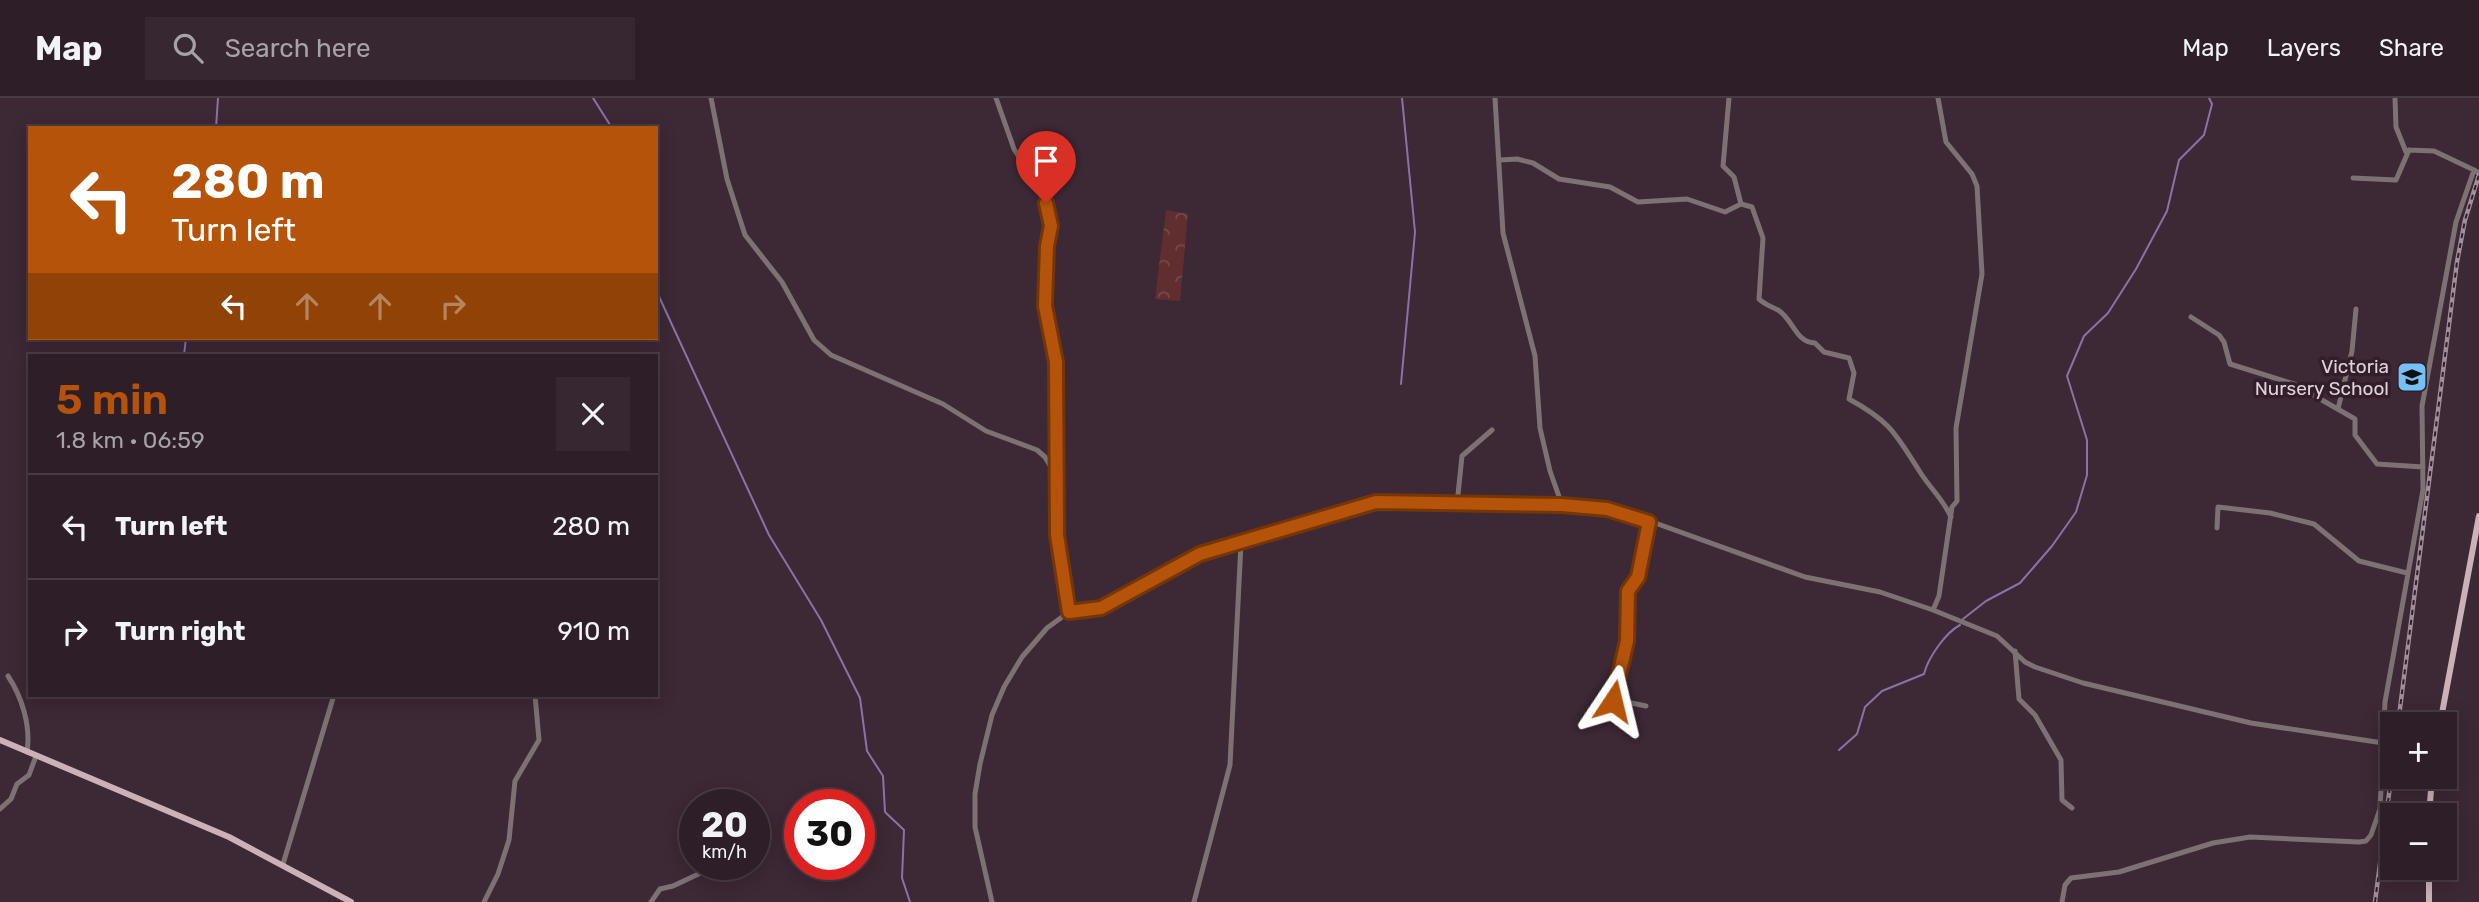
<!DOCTYPE html>
<meta charset="utf-8">
<style>
body{margin:0;font-family:Rubik,sans-serif;background:#362730;color:#f1f3f6;height:100vh;display:flex;flex-direction:column;font-size:26px;white-space:nowrap}
*{box-sizing:border-box;margin:0}
p{font-size:23px;color:#a7a2a8}
.icon{flex:none;width:38px;height:38px;fill:none;stroke:currentColor;stroke-width:2;stroke-linecap:round;stroke-linejoin:round}
.map{position:relative;flex:1;overflow:hidden}
.side{position:absolute;left:28px;top:256px;width:630px;height:343px;display:flex;flex-direction:column;background:#2e1e28;border-radius:0px;box-shadow:0 4px 18px #0003,0 0 0 2px #493c45}
.side>*{flex:none}
.guide{position:absolute;left:28px;top:28px;width:630px;height:214px;border-radius:0px;box-shadow:0 4px 18px #0003,0 0 0 2px #493c45;background:#b45309;color:#fff;overflow:hidden}
.buttons{position:absolute;left:2380px;top:614px;display:grid;gap:14px}
.buttons a{display:grid;place-items:center;width:77px;height:77px;border-radius:0px;background:#2e1e28;box-shadow:0 4px 18px #0003,0 0 0 2px #493c45;font-size:35px}
.speed{position:absolute;left:679px;top:691px;display:flex;gap:14px;font-size:35px;font-weight:700;text-align:center}
.speed>*{display:grid;place-content:center;width:91px;height:91px;border-radius:50%;background:#2e1e28;box-shadow:0 4px 18px #0003,0 0 0 2px #493c45;line-height:1}
.speed small{font-size:18px;font-weight:400}
.speed .limit{border:10px solid #d22;background:#fff;color:#111}
.pin{position:absolute;display:grid;place-items:center;width:60px;height:60px;color:#fff;margin:-72px -30px;border-radius:50% 50% 50% 0;rotate:-45deg;box-shadow:0 0 7px #0007}
.pin .icon{rotate:45deg}
.me{position:absolute;width:77px;margin:-38px;rotate:10deg;stroke-linejoin:round;filter:drop-shadow(0 0 5px #0008)}
.turn{display:flex;align-items:center;gap:24px;height:147px;padding:0 28px;font-size:32px}
.turn .icon{width:91px;height:91px;stroke-width:2.5}
.turn b{display:block;font-size:49px;line-height:60px}
.lanes{display:flex;align-items:center;height:66px;padding:0 28px;background:#0003;justify-content:center;gap:35px;direction:ltr}
.lanes .off{opacity:.35}
.round{display:grid;place-items:center;flex:none;width:74px;height:74px;border-radius:0px;background:#362730}
.headline{display:flex;align-items:center;justify-content:space-between;height:119px;padding:0 28px}
h1{font-size:42px;font-weight:600;line-height:52px;color:#b45309}
ul{padding:0;list-style:none}
li{display:flex;align-items:center;gap:21px;height:105px;padding:0 28px;border-top:2px solid #493c45}
li div{flex:1}
li b{display:block;font-size:26px}
li em{font-style:normal}
header{display:flex;align-items:center;gap:42px;box-sizing:border-box;height:98px;padding:0 35px;background:#2e1e28;border-bottom:2px solid #493c45}
header strong{font-size:33px}
nav{display:flex;gap:38px;margin-inline-start:auto;font-size:24px}
.search{width:490px;height:63px;background:#362730;display:flex;align-items:center;gap:18px;box-sizing:border-box;padding:0 24px;border-radius:0px;color:#a7a2a8;font-size:26px}
.map>svg:first-child{display:block}
.forest{fill:url(#forest-crowns)}
.lines{fill:none;stroke-linecap:round;stroke-linejoin:round}
.stream{stroke:#8873a9;stroke-width:2}
.minor{stroke:#7e7174;stroke-width:5}
.major{stroke:#ccb2b8;stroke-width:6}
.rail-casing{stroke:#a08f9a;stroke-width:4.5}
.rail{stroke:#321e2b;stroke-width:2;stroke-dasharray:5;stroke-linecap:butt}
.route-casing{stroke:#753606;stroke-width:18}
.route{stroke:#b45309;stroke-width:12}
.labels{text-anchor:middle;stroke-width:7;stroke-linejoin:round;paint-order:stroke}
.poi-label{font-size:19px;fill:#e0d2db;stroke:#321e2b;text-anchor:end}
</style>
<header>
<strong>Map</strong>
<div class="search"><svg class="icon" aria-label="search" viewBox="0 0 24 24"><circle cx="10" cy="10" r="6"/><path d="M15 15l6 6"/></svg>Search here</div>
<nav><a>Map</a><a>Layers</a><a>Share</a></nav>
</header>
<div class="map">
<svg width="2479" height="804" viewBox="0 0 2479 804">
<defs>
<pattern id="forest-crowns" width="20" height="18" patternUnits="userSpaceOnUse" patternTransform="scale(1.75)"><rect width="20" height="18" fill="#602e2f"/><path d="M2 6a3 3 0 1 1 6 0M12 15a3 3 0 1 1 6 0" fill="none" stroke="#764b4d"/></pattern>
</defs>
<rect width="100%" height="100%" fill="#3d2835"/>
<path class="forest" d="M1166,112l22,4 -8,87 -25,-2z"/>
<g class="lines">
<path class="stream" d="M593,0l19,30
M216,30l2,-30
M656,192l113,245 52,85 39,78 7,53 16,25 2,36 19,18 -2,48 8,24
M184,257l2,-17
M1401,286l14,-152 -13,-134
M1963,521l23,-18 34,-18 32,-37 24,-34 11,-37v-35l-20,-64 17,-40 24,-23 28,-44 31,-58 12,-51 25,-25 8,-31 -3,-6
M1839,652l18,-16 8,-27 17,-16 42,-17c4,-16 21,-41 36,-49"/>
<path class="minor" d="M711,0l16,81 18,56 37,47 32,58 17,15 112,49 43,27 51,19 8,7 10,17 2,61 12,77
M996,0l18,51 26,42 11,27 -4,28 -2,60 11,56 -2,54 5,41 -4,17
M1495,0l8,135 32,123 5,72 10,43 12,34
M1729,0l-6,68 11,11 7,27
M2395,0l1,29 10,25 3,-2
M1500,62l17,-1 16,4 26,16 51,8 28,15 49,-3 38,13 16,-8 11,3 11,31 -4,61c6,6 12,7 19,11 15,9 18,33 37,33l9,9 25,6 5,15 -5,26c42,23 46,34 71,73 10,16 23,27 31,45
M2353,80l43,2 13,-30 25,1 40,19
M2191,219l28,18 5,7 6,22 64,20 61,35v16l22,29 46,3
M2338,311l14,-58 4,-42
M1457,406l5,-48 30,-26
M2217,430l1,-21 52,6 44,11 45,37 48,12
M1933,512l6,-14 13,-89 5,-6 -1,-73 26,-154 -5,-88 -5,-12 -26,-32 -8,-44
M2015,553l4,48 16,16 26,45 1,40 10,8
M8,578c14,21 23,50 19,76
M1646,608l-34,-7 15,-58 1,-50 10,-14 11,-55
M0,711l11,-10 6,-15 12,-9 7,-19
M2380,711l21,7
M283,766l51,-169
M484,804l14,-28 11,-34 6,-59 24,-41 -4,-45
M651,804l9,-13 13,-3 34,-16 3,-6
M992,804l-17,-75v-33l5,-30 12,-49 12,-28 18,-30 25,-29 22,-16 32,-4 99,-54 176,-52 186,3 71,10 172,62 75,15 53,18 64,26 28,26 10,5 48,16 168,40 132,20
M1194,804l36,-137 11,-222
M2062,804l3,-17 6,-7 48,-6 94,-29 37,-6 109,5 7,-1 5,-6 9,-26 5,-107 38,-212 -1,-84 34,-184 18,-52 5,3"/>
<path class="major" d="M2440,626l39,-208
M0,642l229,97 122,65
M2429,718l3,-39
M2429,804v-34"/>
<g class="rail-casing">
<path id="rail" d="M2398,626l59,-462 8,-42 14,-45
M2375,804l17,-131"/>
</g>
<use href="#rail" class="rail"/>
</g>
<g class="lines">
<g class="route-casing">
<path id="route" d="M1046,105l5,23 -4,20 -2,60 11,56 1,173 12,77 32,-4 99,-54 176,-52 186,3 45,4 42,13 -11,55 -10,14 -1,50 -14,60"/>
</g>
<use href="#route" class="route"/>
</g>
<defs>
<g id="school-square" transform="scale(1.575)"><rect x="-9" y="-9" width="18" height="18" rx="4" fill="#75c0f6" stroke="#321e2b"/><path d="M0-5L7-2L0 1L-7-2ZM-4 1L0 2.5L4 1V4Q0 6-4 4Z" fill="#111"/></g>
</defs>
<g fill-rule="evenodd">
<use href="#school-square" x="2412" y="279"/>
</g>
<g class="labels">
<g class="poi-label">
<text x="2389" y="275">Victoria<tspan x="2389" dy="22">Nursery School</tspan></text>
</g>
</g>
</svg>
<div class="buttons">
<a>+</a>
<a>−</a>
</div>
<div class="speed"><div>20<small>km/h</small></div><div class="limit">30</div></div>
<div class="pin" style="left:1046px;top:105px;background:#d93025"><svg class="icon" aria-label="arrive" viewBox="0 0 24 24"><path d="M6 21V4h12l-3 4 3 4H6"/></svg></div>
<svg class="me" style="left:1613px;top:603px" viewBox="-20 -20 40 40"><path d="M0-17L14 15 0 8-14 15z" fill="#b45309" stroke="#fff" stroke-width="4"/></svg>
<div class="guide">
<div class="turn"><svg class="icon" aria-label="left" viewBox="0 0 24 24"><path d="M17 20v-9H6M10 6l-5 5 5 5"/></svg><div><b>280 m</b>Turn left</div></div>
<div class="lanes"><svg class="icon" aria-label="left" viewBox="0 0 24 24"><path d="M17 20v-9H6M10 6l-5 5 5 5"/></svg><svg class="icon off" aria-label="ahead" viewBox="0 0 24 24"><path d="M12 20V5M6 11l6-6 6 6"/></svg><svg class="icon off" aria-label="ahead" viewBox="0 0 24 24"><path d="M12 20V5M6 11l6-6 6 6"/></svg><svg class="icon off" aria-label="right" viewBox="0 0 24 24"><path d="M7 20v-9h11M14 6l5 5-5 5"/></svg></div>
</div>
<section class="side">
<div class="headline"><div><h1>5 min</h1><p>1.8 km · 06:59</p></div><a class="round"><svg class="icon" aria-label="close" viewBox="0 0 24 24"><path d="M6 6l12 12M18 6L6 18"/></svg></a></div>
<ul>
<li><svg class="icon" aria-label="left" viewBox="0 0 24 24"><path d="M17 20v-9H6M10 6l-5 5 5 5"/></svg><div><b>Turn left</b></div><em>280 m</em></li>
<li><svg class="icon" aria-label="right" viewBox="0 0 24 24"><path d="M7 20v-9h11M14 6l5 5-5 5"/></svg><div><b>Turn right</b></div><em>910 m</em></li>
</ul>
</section>
</div>
